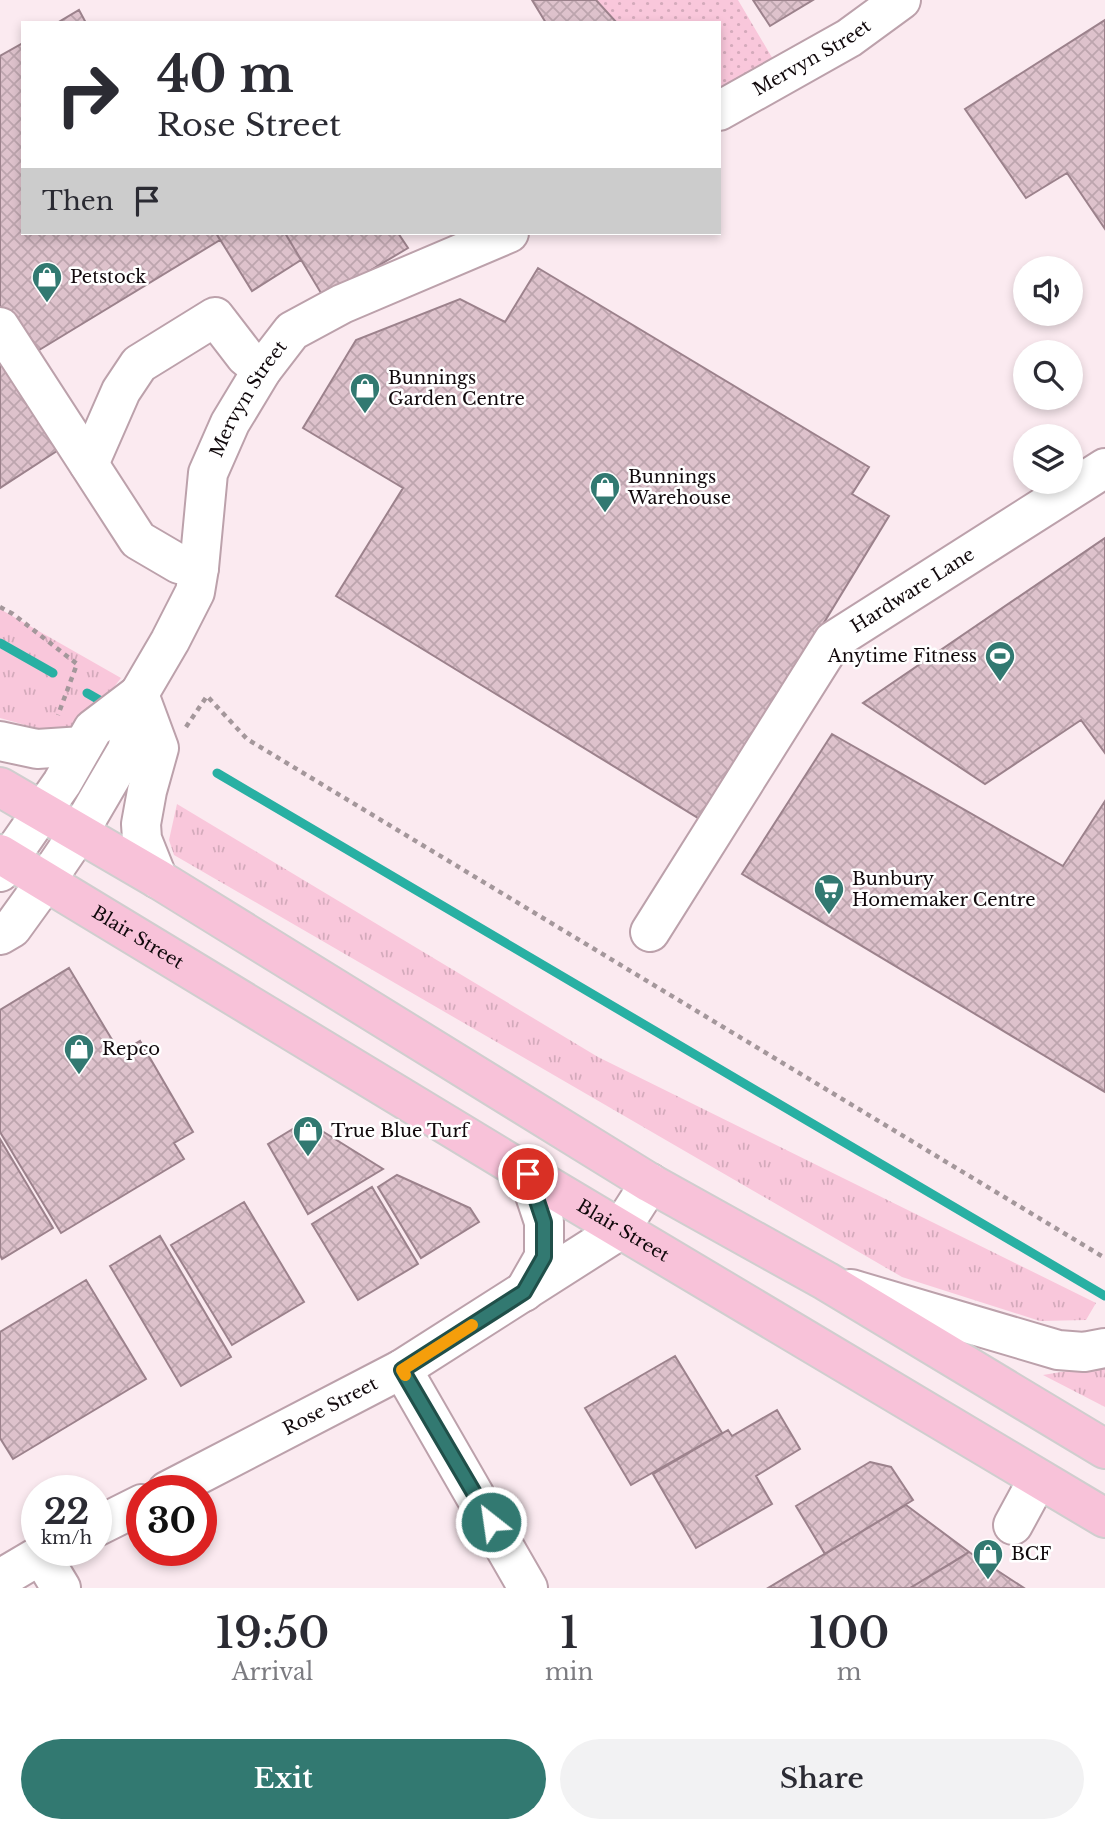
<!DOCTYPE html>
<style>
body{margin:0;font-family:"Libre Baskerville",serif;background:#f2f2f3;color:#2b2b33;height:100vh;display:flex;flex-direction:column;font-size:26px;white-space:nowrap}
*{box-sizing:border-box;margin:0}
p{font-size:23px;color:#7c7c81}
.icon{flex:none;width:38px;height:38px;fill:none;stroke:currentColor;stroke-width:2;stroke-linecap:round;stroke-linejoin:round}
.map{position:relative;height:1588px;overflow:hidden}
.panel{display:flex;flex-direction:column;background:#fff;flex:1}
.panel>*{flex:none}
.banner{position:absolute;left:21px;top:21px;width:700px;height:214px;border-radius:0px;box-shadow:0 4px 10px #0003;background:#fff;color:#2b2b33;overflow:hidden}
.fabs{position:absolute;left:1013px;top:256px;display:grid;gap:14px}
.fabs a{display:grid;place-items:center;width:70px;height:70px;border-radius:50%;background:#fff;box-shadow:0 4px 10px #0003;font-size:35px}
.speed{position:absolute;left:21px;top:1475px;display:flex;gap:14px;font-size:35px;font-weight:700;text-align:center}
.speed>*{display:grid;place-content:center;width:91px;height:91px;border-radius:50%;background:#fff;box-shadow:0 4px 10px #0003;line-height:1}
.speed small{font-size:18px;font-weight:400}
.speed .limit{border:10px solid #d22;background:#fff;color:#111}
.pin{position:absolute;display:grid;place-items:center;width:60px;height:60px;color:#fff;margin:-30px;border:4px solid #fff;border-radius:50%;box-shadow:0 2px 7px #0007}
.me{position:absolute;width:77px;margin:-38px;rotate:330deg;stroke-linejoin:round;filter:drop-shadow(0 0 5px #0008)}
.turn{display:flex;align-items:center;gap:24px;height:147px;padding:0 21px;font-size:32px}
.turn .icon{width:91px;height:91px;stroke-width:2.5}
.turn b{display:block;font-size:49px;line-height:60px}
.then{display:flex;align-items:center;height:66px;padding:0 21px;background:#0003;gap:14px;font-size:26px}
.eta{display:flex;justify-content:space-evenly;align-items:center;height:119px;text-align:center}
.eta b{font-size:42px;font-weight:600;line-height:49px}
.action{display:flex;gap:14px;margin-top:auto;padding:14px 21px}
.action a{flex:1;height:80px;border-radius:42px;background:#327971;color:#fff;font-size:28px;font-weight:600;line-height:80px;text-align:center}
.action a+a{background:#f2f2f3;color:#2b2b33}
.map>svg:first-child{display:block}
.grass{fill:url(#grass-tufts)}
.park{fill:url(#park-dots)}
.lines{fill:none;stroke-linecap:round;stroke-linejoin:round}
.stream{stroke:#28b0a3;stroke-width:9}
.building{fill:url(#building-cross-hatch);stroke:#9c828c;stroke-width:2}
.minor-casing{stroke:#bca1ab;stroke-width:42}
.major-casing{stroke:#cfcece;stroke-width:42}
.path{stroke:#a4979b;stroke-width:4.5;stroke-dasharray:5 5;stroke-linecap:butt}
.minor{stroke:#fff;stroke-width:38}
.major{stroke:#f8c2d9;stroke-width:38}
.route-casing{stroke:#204f49;stroke-width:18}
.route{stroke:#327971;stroke-width:12}
.slow{stroke:#f59e0b;stroke-width:12}
.labels{text-anchor:middle;stroke-width:5;stroke-linejoin:round;paint-order:stroke}
.street-label{font-size:18px;fill:#11090c;stroke:#fff}
.poi-label{font-size:18px;fill:#11090c;stroke:#fff;text-anchor:start}
</style>
<div class="map">
<svg width="1105" height="1588" viewBox="0 0 1105 1588">
<defs>
<pattern id="grass-tufts" width="24" height="20" patternUnits="userSpaceOnUse" patternTransform="scale(1.75)"><rect width="24" height="20" fill="#f9c7db"/><path d="M3 7l-1-3M5 7V3M7 7l1-3M15 17l-1-3M17 17v-4M19 17l1-3" fill="none" stroke="#d4aabb"/></pattern>
<pattern id="park-dots" width="8" height="8" patternUnits="userSpaceOnUse" patternTransform="scale(1.75)"><rect width="8" height="8" fill="#f9c7db"/><path d="M2 2h.1M6 6h.1" fill="none" stroke="#d4aabb" stroke-width="1.8" stroke-linecap="round"/></pattern>
<pattern id="building-cross-hatch" width="8" height="8" patternUnits="userSpaceOnUse" patternTransform="scale(1.75)"><rect width="8" height="8" fill="#dec2cc"/><path d="M0 0l8 8M0 8l8-8" fill="none" stroke="#bda5ae"/></pattern>
</defs>
<rect width="100%" height="100%" fill="#fbeaf0"/>
<path class="grass" d="M0,609l121,69 -36,46 -38,7 -47,-13z
M177,804l421,253 498,246 -10,17 -46,1 -138,-44 -728,-422 -5,-15z
M1105,1361v46l-62,-32 48,-8z"/>
<path class="park" d="M596,0h142l39,66 -58,35v-78h-102z"/>
<g class="lines">
<path class="stream" d="M0,643l53,30
M87,693l21,12
M217,773l888,523"/>
</g>
<path class="building" d="M532,0h64l21,23h-71z
M753,0h60l-43,26z
M79,10l7,13h-29z
M1105,20v209l-38,-56 -41,25 -61,-89z
M23,43v190h193l4,7 -189,115 -31,-49v-250z
M216,233h69l16,27 -49,31z
M285,233h113l10,15 -84,50z
M538,268l331,199 -17,27 37,22 -186,305 -367,-225 67,-108 -100,-60 53,-88 104,-41 45,23z
M0,357l60,92 -60,39z
M1105,538v215l-24,-33 -96,64 -122,-81z
M832,734l231,132 42,-65v291l-363,-218z
M69,968l51,85 20,-12 53,91 -19,11 10,16 -123,74 -61,-101v-122z
M306,1121l77,48 -75,45 -40,-70z
M0,1139l53,89 -51,31 -2,-4z
M397,1175l73,33 9,14 -58,36 -43,-71z
M372,1187l46,77 -60,36 -46,-76z
M244,1202l60,100 -72,43 -61,-100z
M160,1236l71,121 -50,29 -71,-120z
M86,1280l60,99 -133,80 -13,-21v-106z
M675,1356l47,77 -91,52 -46,-77z
M777,1410l23,39 -44,27 16,28 -76,44 -43,-74 75,-44 4,6z
M870,1462l21,5 22,33 -88,54 -29,-48z
M906,1505l63,47 -59,36h-142z
M969,1552l55,36h-114l42,-25z"/>
<g class="lines">
<g class="minor-casing">
<g id="minor">
<path id="s1" d="M719,111l130,-73 52,-38"/>
<path d="M0,327l138,213 41,24 20,4"/>
<path d="M89,464l32,-73 18,-27 76,-47 30,39 17,14"/>
<path d="M139,694l20,54 -12,43 -6,33 1,15 16,40"/>
<path d="M0,741l37,8 46,-3"/>
<path d="M0,872l62,-89 31,-54 46,-35"/>
<path id="s2" d="M650,932l183,-291 272,-173"/>
<path id="s3" d="M0,935l12,-7 34,-47 32,-47 49,-84 12,-56 31,-53 25,-49 4,-24 9,-95 22,-50 32,-53 30,-39 50,-27 167,-71"/>
<path d="M851,1289l207,61 26,2 21,-4"/>
<path d="M524,1292l20,-35v-35l-16,-48"/>
<path d="M402,1369l126,219"/>
<path id="s4" d="M167,1491l235,-122 218,-139 30,-47"/>
<path d="M1013,1525l25,-46"/>
<path d="M96,1527l46,-23"/>
<path d="M41,1555l20,33"/>
<path d="M0,1579l49,-29"/>
</g>
</g>
<g class="major-casing">
<g id="major">
<path d="M0,787l158,92 492,304 176,98 279,168"/>
<path id="s5" d="M0,854l528,320 577,344"/>
</g>
</g>
<path class="path" d="M0,607l13,7 64,50 -19,51
M186,727l21,-31 40,43 858,519"/>
<use href="#minor" class="minor"/>
<use href="#major" class="major"/>
</g>
<g class="lines">
<g class="route-casing">
<path id="route" d="M491,1522l-89,-152 122,-78 20,-35v-35l-16,-48"/>
</g>
<use href="#route" class="route"/>
<path class="slow" d="M405,1375l-3,-5 70,-45"/>
</g>
<defs>
<g id="shop-pin" transform="scale(1.575)"><path d="M0 17L-7.5 6A9.5 9.5 0 1 1 7.5 6Z" fill="#327971" stroke="#fff"/><path d="M-5-2.5h2.3a2.7 3.5 0 0 1 5.4 0H5L5.5 6h-11ZM-1.5-2.5h3a1.5 2.3 0 0 0-3 0Z" fill="#fff"/></g>
<g id="stadium-pin" transform="scale(1.575)"><path d="M0 17L-7.5 6A9.5 9.5 0 1 1 7.5 6Z" fill="#327971" stroke="#fff"/><path d="M0-5a6.5 5 0 1 0 0 10a6.5 5 0 1 0 0-10ZM-3.5-1.8h7v3.6h-7Z" fill="#fff"/></g>
<g id="supermarket-pin" transform="scale(1.575)"><path d="M0 17L-7.5 6A9.5 9.5 0 1 1 7.5 6Z" fill="#327971" stroke="#fff"/><path d="M-6-5.5h2.5l.6 2H6L4.5 2H-2.5L-4.4-4H-6ZM-1.5 3.2a1.3 1.3 0 1 0 .1 0ZM3 3.2a1.3 1.3 0 1 0 .1 0Z" fill="#fff"/></g>
</defs>
<g fill-rule="evenodd">
<use href="#shop-pin" x="47" y="277"/>
<use href="#shop-pin" x="365" y="388"/>
<use href="#shop-pin" x="605" y="487"/>
<use href="#stadium-pin" x="1000" y="656"/>
<use href="#supermarket-pin" x="829" y="889"/>
<use href="#shop-pin" x="79" y="1049"/>
<use href="#shop-pin" x="308" y="1131"/>
<use href="#shop-pin" x="988" y="1554"/>
</g>
<g class="labels">
<g class="street-label">
<text dy="6" stroke="none"><textPath href="#s1" startOffset="107">Mervyn Street</textPath></text>
<text dy="6" stroke="none"><textPath href="#s3" startOffset="604">Mervyn Street</textPath></text>
<text dy="6" stroke="none"><textPath href="#s2" startOffset="438">Hardware Lane</textPath></text>
<text dy="6" stroke="none"><textPath href="#s5" startOffset="161">Blair Street</textPath></text>
<text dy="6" stroke="none"><textPath href="#s5" startOffset="728">Blair Street</textPath></text>
<text dy="6" stroke="none"><textPath href="#s4" startOffset="184">Rose Street</textPath></text>
</g>
<g class="poi-label">
<text x="70" y="283">Petstock</text>
<text x="388" y="384">Bunnings<tspan x="388" dy="21">Garden Centre</tspan></text>
<text x="628" y="483">Bunnings<tspan x="628" dy="21">Warehouse</tspan></text>
<text x="977" y="662" text-anchor="end">Anytime Fitness</text>
<text x="852" y="885">Bunbury<tspan x="852" dy="21">Homemaker Centre</tspan></text>
<text x="102" y="1055">Repco</text>
<text x="331" y="1137">True Blue Turf</text>
<text x="1011" y="1560">BCF</text>
</g>
</g>
</svg>
<div class="fabs">
<a><svg class="icon" aria-label="sound" viewBox="0 0 24 24"><path d="M4 9h4l5-4v14l-5-4H4zM17 9q2 3 0 6"/></svg></a>
<a><svg class="icon" aria-label="search" viewBox="0 0 24 24"><circle cx="10" cy="10" r="6"/><path d="M15 15l6 6"/></svg></a>
<a><svg class="icon" aria-label="layers" viewBox="0 0 24 24"><path d="M12 4l9 5-9 5-9-5zM3 14l9 5 9-5"/></svg></a>
</div>
<div class="speed"><div>22<small>km/h</small></div><div class="limit">30</div></div>
<div class="pin" style="left:528px;top:1174px;background:#d93025"><svg class="icon" aria-label="arrive" viewBox="0 0 24 24"><path d="M6 21V4h12l-3 4 3 4H6"/></svg></div>
<svg class="me" style="left:491px;top:1522px" viewBox="-20 -20 40 40"><circle r="17" fill="#327971" stroke="#fff" stroke-width="3"/><path d="M0-11L8 9 0 5-8 9z" fill="#fff"/></svg>
<div class="banner">
<div class="turn"><svg class="icon" aria-label="right" viewBox="0 0 24 24"><path d="M7 20v-9h11M14 6l5 5-5 5"/></svg><div><b>40 m</b>Rose Street</div></div>
<div class="then">Then<svg class="icon" aria-label="arrive" viewBox="0 0 24 24"><path d="M6 21V4h12l-3 4 3 4H6"/></svg></div>
</div>
</div>
<section class="panel">
<div class="eta">
<div><b>19:50</b><p>Arrival</p></div>
<div><b>1</b><p>min</p></div>
<div><b>100</b><p>m</p></div>
</div>
<div class="action"><a>Exit</a><a>Share</a></div>
</section>
